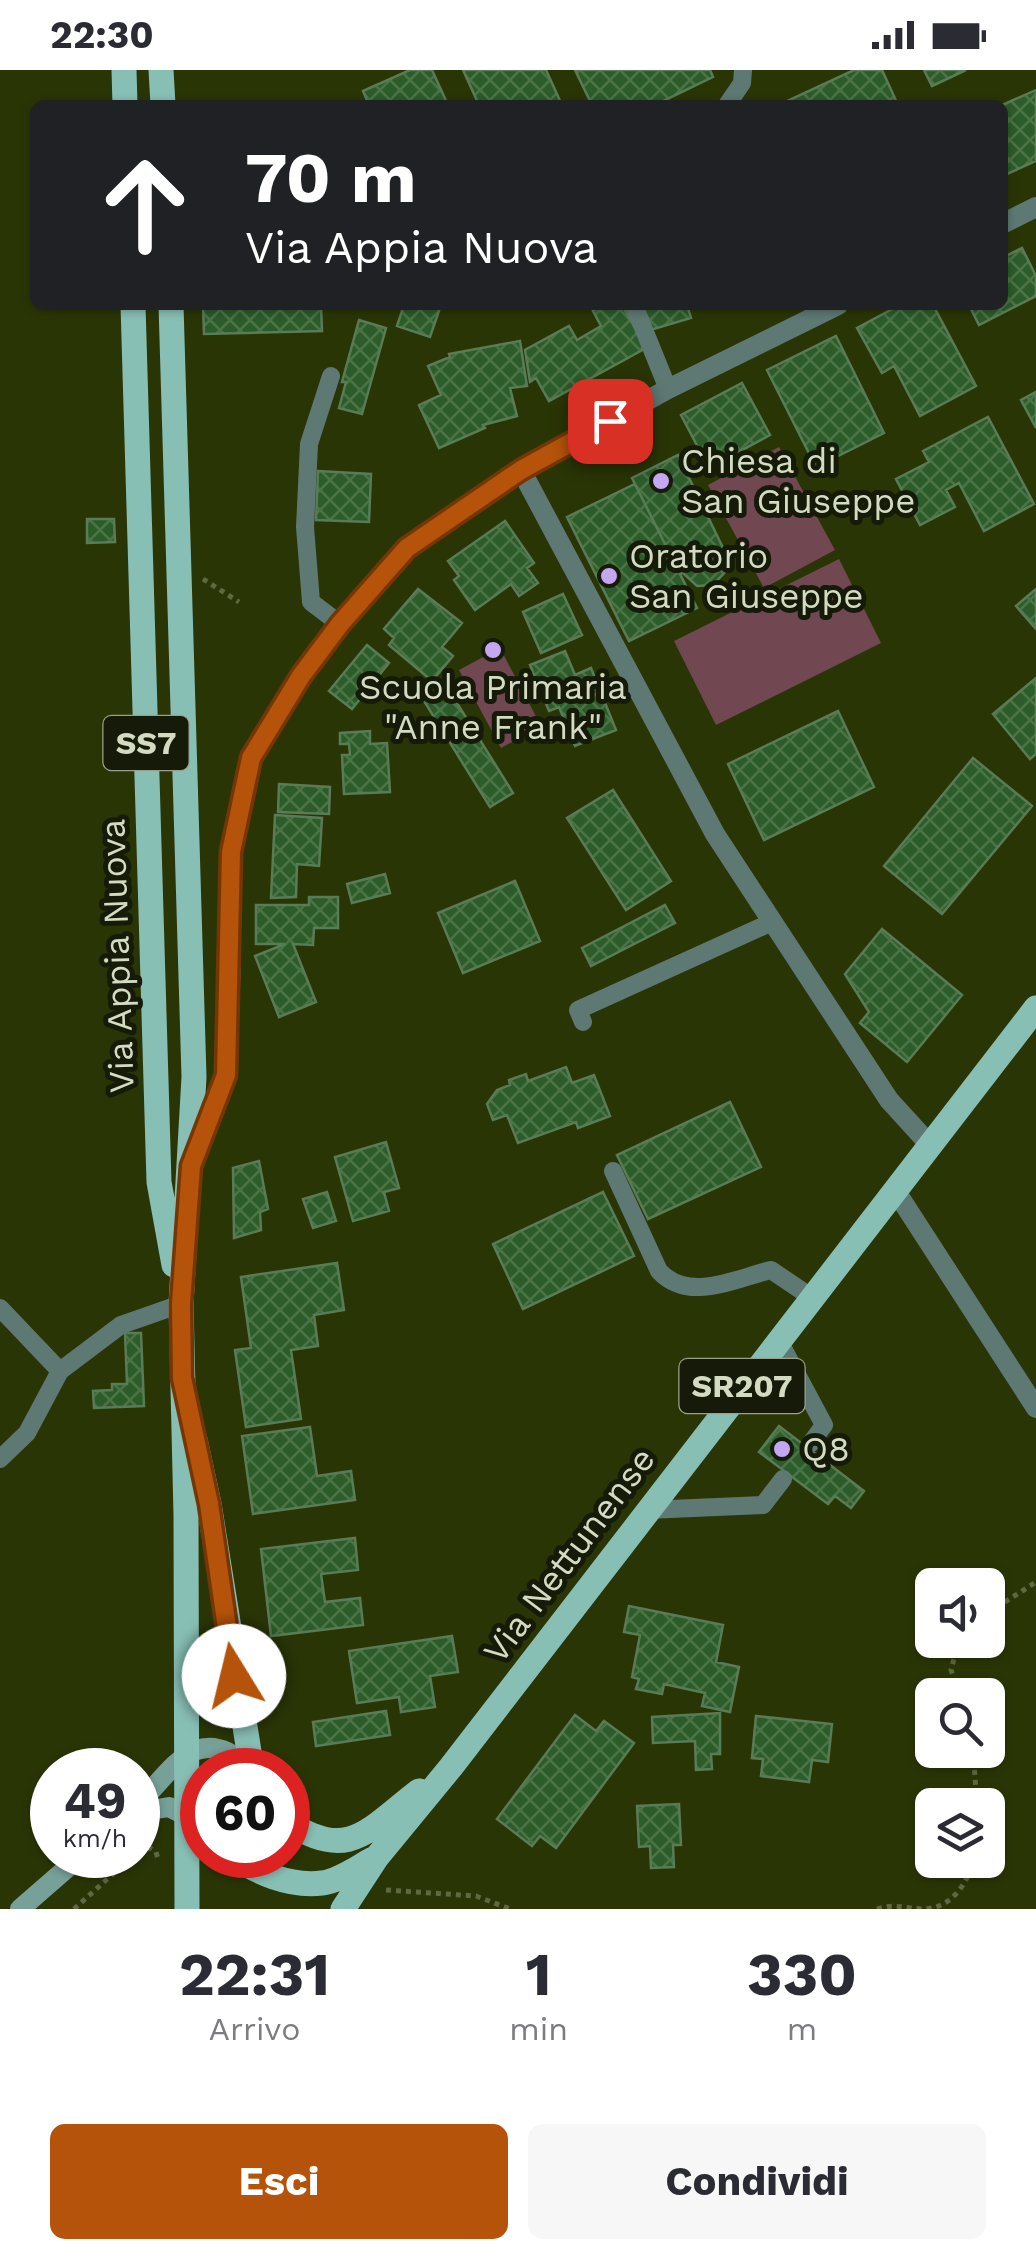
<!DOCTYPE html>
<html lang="it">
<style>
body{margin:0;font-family:"Work Sans",sans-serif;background:#f7f7f7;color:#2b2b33;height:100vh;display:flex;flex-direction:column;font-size:38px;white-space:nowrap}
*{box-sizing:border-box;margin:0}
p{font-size:32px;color:#7c7c81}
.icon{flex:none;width:55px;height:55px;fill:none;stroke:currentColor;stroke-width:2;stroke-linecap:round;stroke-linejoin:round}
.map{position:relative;height:1839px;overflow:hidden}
.panel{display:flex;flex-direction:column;background:#fff;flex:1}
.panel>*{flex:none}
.banner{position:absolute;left:30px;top:30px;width:978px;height:210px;border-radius:15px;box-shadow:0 2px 8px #0004;background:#202124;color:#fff;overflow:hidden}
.buttons{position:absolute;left:915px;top:1498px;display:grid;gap:20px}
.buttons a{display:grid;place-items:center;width:90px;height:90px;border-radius:15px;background:#fff;box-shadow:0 2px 8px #0004;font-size:50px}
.speed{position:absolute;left:30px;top:1678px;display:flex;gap:20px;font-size:50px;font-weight:700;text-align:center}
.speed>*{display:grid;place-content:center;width:130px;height:130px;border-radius:50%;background:#fff;box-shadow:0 2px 8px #0004;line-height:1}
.speed small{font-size:25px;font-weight:400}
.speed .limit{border:15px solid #d22;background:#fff;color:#111}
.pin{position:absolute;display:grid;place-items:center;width:85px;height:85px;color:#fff;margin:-42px;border-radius:20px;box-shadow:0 5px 15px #0006}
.me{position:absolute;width:110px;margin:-55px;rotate:351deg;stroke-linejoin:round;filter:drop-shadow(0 0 8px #0008)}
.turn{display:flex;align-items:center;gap:35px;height:210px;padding:0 50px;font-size:45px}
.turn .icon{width:130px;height:130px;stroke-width:2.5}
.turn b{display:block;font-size:70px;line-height:85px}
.eta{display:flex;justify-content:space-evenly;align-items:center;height:170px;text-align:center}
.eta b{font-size:60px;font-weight:700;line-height:70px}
.action{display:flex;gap:20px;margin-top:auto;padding:20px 50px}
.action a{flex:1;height:115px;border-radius:15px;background:#b45309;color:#fff;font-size:40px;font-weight:700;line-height:115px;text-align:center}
.action a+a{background:#f7f7f7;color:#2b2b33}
.status{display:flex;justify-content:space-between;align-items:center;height:70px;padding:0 50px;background:#fff;direction:ltr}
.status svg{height:28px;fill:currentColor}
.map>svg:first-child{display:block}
.garden{fill:#714752}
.building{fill:url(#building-cross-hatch);stroke:#597b55;stroke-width:2.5}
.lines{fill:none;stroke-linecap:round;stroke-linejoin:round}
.path{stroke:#5f6941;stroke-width:5;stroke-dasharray:5 5;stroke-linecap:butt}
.service{stroke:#5e7873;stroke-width:18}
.minor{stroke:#5e7873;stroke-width:20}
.secondary{stroke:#76a098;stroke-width:20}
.primary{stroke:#88bfb5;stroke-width:25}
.route-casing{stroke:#753606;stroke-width:25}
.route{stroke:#b45309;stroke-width:18}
.poi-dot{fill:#c5a7f1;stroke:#151b08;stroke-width:4}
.labels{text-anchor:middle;stroke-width:10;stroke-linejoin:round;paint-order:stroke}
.shield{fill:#151b08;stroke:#9aa18b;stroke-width:2.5}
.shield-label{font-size:32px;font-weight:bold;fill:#d3dbc3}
.poi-label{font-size:35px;fill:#d3dbc3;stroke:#151b08;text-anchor:start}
.street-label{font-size:35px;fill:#d3dbc3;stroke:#151b08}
</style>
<div class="status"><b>22:30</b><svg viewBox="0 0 49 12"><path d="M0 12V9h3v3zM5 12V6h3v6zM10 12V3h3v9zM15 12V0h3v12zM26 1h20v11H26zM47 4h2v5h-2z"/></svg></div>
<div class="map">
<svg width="1036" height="1839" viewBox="0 0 1036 1839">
<defs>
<pattern id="building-cross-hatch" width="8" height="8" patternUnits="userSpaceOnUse" patternTransform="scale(2.5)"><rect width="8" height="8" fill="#2c5c29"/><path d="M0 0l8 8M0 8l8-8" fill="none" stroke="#4a7346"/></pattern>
</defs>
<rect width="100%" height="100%" fill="#2a3506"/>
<path class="garden" d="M779,377l56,103 -71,38 -56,-103z
M839,489l42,84 -165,82 -42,-84z
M500,578l41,78 -40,22 -42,-78z"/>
<path class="building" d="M410,0h22l16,35h-79l-6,-14z
M463,0h83l16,35h-83z
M575,0h135l3,7 -58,28h-63z
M854,0h28l16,35h-109l-2,-4z
M924,0h42l-34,16z
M1036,20v71l-29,13 -5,-11v-58z
M1022,178l14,28v20l-57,29 -10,-20h33v-47z
M203,235h118l1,26 -118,3z
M404,235h37l-11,32 -33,-11z
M604,235h18l24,43 -97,53 -13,-23 -6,4 -5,-32 44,-24 8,14 24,-14 -8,-15z
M639,235h48l4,13 -44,13z
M900,235h33l43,81 -56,30 -26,-50 -12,7 -25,-45z
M359,250l27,8 -24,86 -23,-6 7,-26h-4z
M836,266l48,97 -68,34 -49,-97z
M520,271l7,45 -17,2 7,28 -34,9 2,3 -46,20 -20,-43 22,-10 -13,-29 22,-9 -1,-3z
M742,313l28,52 -61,33 -28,-53z
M1036,322v36l-15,-28z
M988,347l46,87 -50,27 -25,-48 -13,7 9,17 -35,18 -24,-46 33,-17 -6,-11z
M678,385l47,97 -3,2 3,18 -12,13 -16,1 -14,-13 -3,1 -48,-96z
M318,401l53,3 -2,48 -53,-2z
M635,414l62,124 -68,33 -62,-124z
M87,449h27l1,23 -28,1z
M505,451l29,42 -7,5 11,15 -19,13 -8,-12 -36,26 -21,-30 5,-4 -11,-15z
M418,519l44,34 -20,24 11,9 -21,25 -43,-36 5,-7 -10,-9z
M1036,519v40l-20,-23z
M563,524l19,41 -41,18 -18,-41z
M367,575l22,18 -37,46 -23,-18z
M565,581l10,24 16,-7 25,62 -41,16 -16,-39 -10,4 -19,-46z
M1036,608v76l-6,5 -37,-45z
M447,617l66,106 -23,14 -66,-106z
M838,641l36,76 -110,53 -36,-76z
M370,661v13l17,-1 3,49 -46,2 -2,-39h8l-1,-11h-9v-11z
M973,688l59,48 -90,108 -58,-48z
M279,714l51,3 -1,27 -51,-2z
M613,720l58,91 -45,29 -59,-92z
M275,745l47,3 -3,48 -22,-2 -1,33 -25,1z
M385,804l5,19 -38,10 -5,-19z
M515,811l25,60 -77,32 -25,-60z
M309,827h29v31h-24l-1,17 -20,-1 23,58 -37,15 -24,-61 30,-12h-29v-39h53z
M665,835l10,18 -84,43 -9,-18z
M882,859l80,66 -55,67 -47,-39 9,-11 -24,-38z
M566,997l6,16 22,-8 16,41 -32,12 -2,-6 -58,21 -11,-28 -14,5 -6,-16 10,-14 13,-5 -1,-5 17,-6 2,7z
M730,1032l31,65 -113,52 -31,-64z
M386,1072l13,46 -15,4 5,19 -36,10 -18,-64z
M259,1091l9,48 -8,3 1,18 -27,8 -1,-70z
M327,1122l9,29 -23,7 -10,-29z
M603,1122l31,64 -111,53 -30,-65z
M337,1193l7,47 -30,5 4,31 -27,4 10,69 -55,8 -11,-77 16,-2 -10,-71z
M125,1263h16l3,73 -50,2 -1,-17 19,-1v-6h15z
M779,1356l85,65 -13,17 -16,-12 -7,8 -69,-52z
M310,1357l7,49 34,-5 4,29 -102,14 -11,-78z
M355,1468l3,32 -37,4 4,28 35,-4 3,27 -92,11 -10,-87z
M629,1536l94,19 -7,37 23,5 -9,45 -28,-6 3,-13 -41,-9 -2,10 -26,-5 3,-10 -7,-2 8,-42 -16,-3z
M452,1566l6,36 -28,4 5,31 -34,5 -2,-15 -42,6 -8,-52z
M386,1641l4,24 -74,11 -3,-24z
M720,1643v41h-9l1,15 -16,1 -1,-29 -42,2 -1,-26z
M575,1645l21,16 8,-10 30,22 -78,105 -16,-12 -8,10 -35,-27z
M756,1646l76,8 -4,38 -16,-2 -3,22 -48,-6 2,-17 -11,-1z
M679,1734l2,41h-8l1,22 -23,1 -1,-22 -11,1 -2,-41z"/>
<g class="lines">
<path class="path" d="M203,509l36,23
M988,1543l48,-31
M959,1570l-8,30 9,25
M973,1680l4,55
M138,1782l12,-4 6,4 2,7
M386,1820l90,6 34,13
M74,1839l60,-54
M877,1839c18,-6 30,0 48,0 28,-2 42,-26 49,-49"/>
<path class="service" d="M727,35l15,-22 1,-13
M634,235l34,84
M331,306l-22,68 -4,83 6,75 29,22
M583,952l-5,-12 194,-88
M613,1101l46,100c30,32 75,8 112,-1l40,27
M0,1238l60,63
M778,1269l46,86 -13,18
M0,1389l27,-26 33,-62 61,-46 60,-21
M647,1440l116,-5 20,-26"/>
<path class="minor" d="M1002,154l34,-17
M521,400l194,364 174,266 41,45
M194,1089l32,-84 5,-109v-114l20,-94 50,-81 39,-53 67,-76 114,-78 147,-81 170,-84
M895,1120l141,218"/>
<path class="secondary" d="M138,1735c37,-39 61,-85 113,-36
M138,1742l31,-5 18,9
M20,1839l62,-54"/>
<path class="primary" d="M124,0l1,35
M161,0l2,35
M133,235l26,877 15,83
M171,235l23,772 -13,227 5,211 1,394
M195,1370l14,64 43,266
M288,1752c61,41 81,7 131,-31
M230,1785c27,17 58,32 92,28 17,-2 36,-16 51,-24
M343,1839l34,-52 74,-90 585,-759"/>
</g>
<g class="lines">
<g class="route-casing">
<path id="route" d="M234,1606l-25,-172 -27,-126 -1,-74 10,-138 35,-91 5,-223 20,-94 50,-82 39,-52 67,-76 114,-78 89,-49"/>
</g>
<use href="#route" class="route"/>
</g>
<g class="poi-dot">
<circle cx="661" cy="411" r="10"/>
<circle cx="609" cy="506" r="10"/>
<circle cx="493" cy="580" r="10"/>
<circle cx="782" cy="1379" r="10"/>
</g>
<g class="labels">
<g class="shield">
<rect x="103.5" y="646" width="85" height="54" rx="8"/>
<rect x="679.5" y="1289" width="125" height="54" rx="8"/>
</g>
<g class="shield-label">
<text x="146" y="684">SS7</text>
<text x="742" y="1327">SR207</text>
</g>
<g class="poi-label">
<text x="681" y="403">Chiesa di<tspan x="681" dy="40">San Giuseppe</tspan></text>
<text x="629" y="498">Oratorio<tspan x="629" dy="40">San Giuseppe</tspan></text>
<text x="493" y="629" text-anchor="middle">Scuola Primaria<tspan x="493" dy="40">"Anne Frank"</tspan></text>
<text x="802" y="1391">Q8</text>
</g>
<g class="street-label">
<text transform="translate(117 886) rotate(-92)" y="12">Via Appia Nuova</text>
<text transform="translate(569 1485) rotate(-53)" y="12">Via Nettunense</text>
</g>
</g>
</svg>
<div class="buttons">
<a><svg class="icon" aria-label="sound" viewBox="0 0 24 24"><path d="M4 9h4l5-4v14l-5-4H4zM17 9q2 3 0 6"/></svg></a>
<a><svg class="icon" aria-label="search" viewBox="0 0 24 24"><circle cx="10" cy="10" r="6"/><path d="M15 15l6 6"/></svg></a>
<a><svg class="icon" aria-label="layers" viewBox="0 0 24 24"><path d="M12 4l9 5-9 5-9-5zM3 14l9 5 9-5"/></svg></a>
</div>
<div class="speed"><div>49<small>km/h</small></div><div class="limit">60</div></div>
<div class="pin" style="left:610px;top:351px;background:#d93025"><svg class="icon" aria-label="arrive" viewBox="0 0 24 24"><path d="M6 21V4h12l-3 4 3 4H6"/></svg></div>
<svg class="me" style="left:234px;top:1606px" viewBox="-20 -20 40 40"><circle r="19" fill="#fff"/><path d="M0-13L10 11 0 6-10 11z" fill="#b45309"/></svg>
<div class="banner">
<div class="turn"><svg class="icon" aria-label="ahead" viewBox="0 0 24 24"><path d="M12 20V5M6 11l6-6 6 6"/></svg><div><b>70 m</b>Via Appia Nuova</div></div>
</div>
</div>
<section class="panel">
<div class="eta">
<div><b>22:31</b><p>Arrivo</p></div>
<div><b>1</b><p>min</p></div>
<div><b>330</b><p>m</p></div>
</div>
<div class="action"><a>Esci</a><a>Condividi</a></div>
</section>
